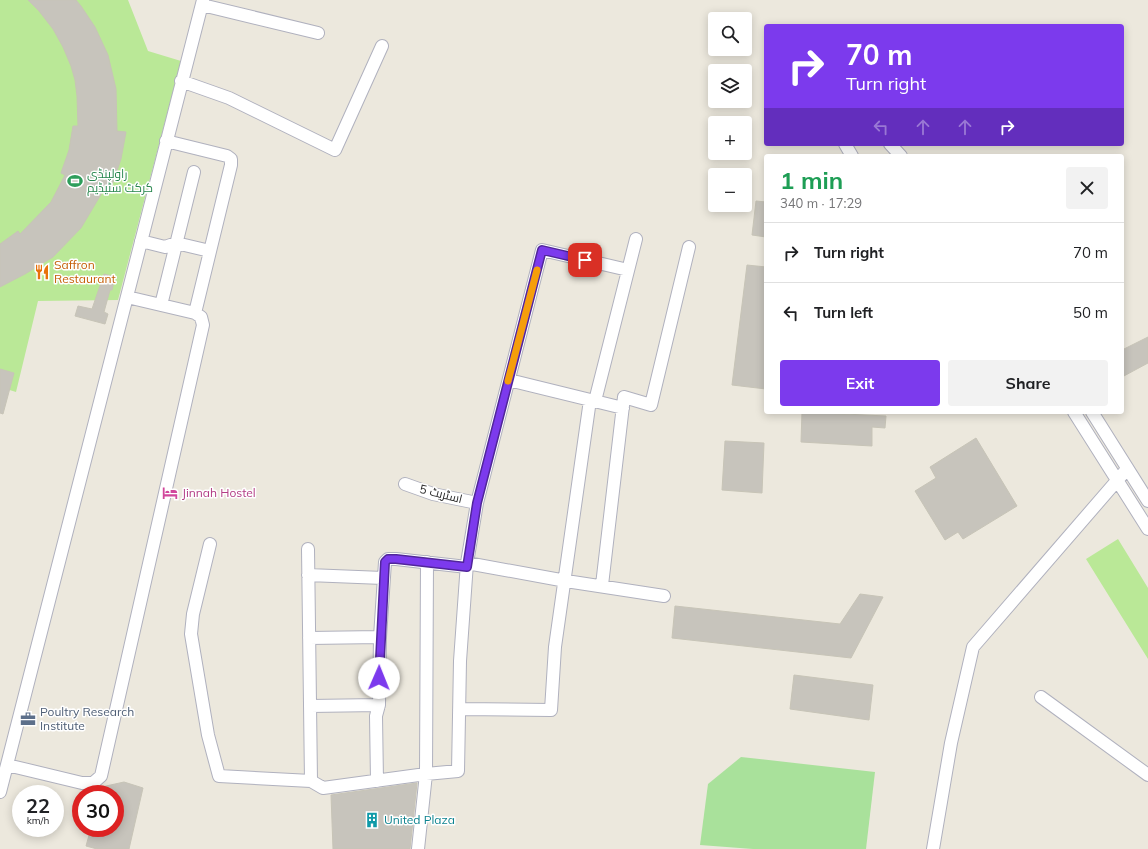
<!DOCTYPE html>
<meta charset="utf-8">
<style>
body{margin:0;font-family:Mulish,Cairo,sans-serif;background:#f2f2f2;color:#202124;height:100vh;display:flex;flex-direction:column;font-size:15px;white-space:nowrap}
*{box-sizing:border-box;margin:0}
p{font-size:13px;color:#757577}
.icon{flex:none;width:22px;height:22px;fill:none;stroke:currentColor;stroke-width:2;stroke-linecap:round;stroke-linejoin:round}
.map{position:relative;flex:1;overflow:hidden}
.drawer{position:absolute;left:764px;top:154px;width:360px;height:260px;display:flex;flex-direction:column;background:#fff;border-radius:4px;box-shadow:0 2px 10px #0003}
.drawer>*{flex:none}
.hud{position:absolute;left:764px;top:24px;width:360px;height:122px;border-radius:4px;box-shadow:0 2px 10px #0003;background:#7c3aed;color:#fff;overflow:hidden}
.fabs{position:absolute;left:708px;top:12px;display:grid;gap:8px}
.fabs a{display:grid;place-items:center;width:44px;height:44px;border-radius:4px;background:#fff;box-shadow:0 2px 10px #0003;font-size:20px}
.speed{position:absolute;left:12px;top:785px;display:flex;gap:8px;font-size:20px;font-weight:700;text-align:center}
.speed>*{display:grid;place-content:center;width:52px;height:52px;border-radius:50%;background:#fff;box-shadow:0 2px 10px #0003;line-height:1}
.speed small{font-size:10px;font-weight:400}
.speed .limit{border:6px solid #d22;background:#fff;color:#111}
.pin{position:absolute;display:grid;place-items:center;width:34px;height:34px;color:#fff;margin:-17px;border-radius:8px;box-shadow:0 2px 6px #0006}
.me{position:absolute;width:44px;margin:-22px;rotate:1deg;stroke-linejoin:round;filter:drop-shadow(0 0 3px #0008)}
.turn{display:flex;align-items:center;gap:14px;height:84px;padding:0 16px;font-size:18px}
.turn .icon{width:52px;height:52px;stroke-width:2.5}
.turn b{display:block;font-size:28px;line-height:34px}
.lanes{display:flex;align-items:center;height:38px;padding:0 16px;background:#0003;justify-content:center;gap:20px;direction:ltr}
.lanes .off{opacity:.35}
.round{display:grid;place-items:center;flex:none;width:42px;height:42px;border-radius:4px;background:#f2f2f2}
.overview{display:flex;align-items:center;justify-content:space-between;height:68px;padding:0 16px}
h1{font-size:24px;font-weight:700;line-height:30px;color:#1e9e55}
.button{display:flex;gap:8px;margin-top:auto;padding:8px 16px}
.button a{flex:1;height:46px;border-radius:4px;background:#7c3aed;color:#fff;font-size:16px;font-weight:700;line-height:46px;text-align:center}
.button a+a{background:#f2f2f2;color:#202124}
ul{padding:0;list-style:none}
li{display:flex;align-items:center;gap:12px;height:60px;padding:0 16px;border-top:1px solid #e0e0e0}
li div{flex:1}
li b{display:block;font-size:15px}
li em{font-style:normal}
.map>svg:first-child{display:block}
.green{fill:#a9e19b}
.pitch{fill:#bae897}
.building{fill:#c7c4bc;stroke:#c7c4b7}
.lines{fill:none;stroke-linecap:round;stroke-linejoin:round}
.street-casing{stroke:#b0b1be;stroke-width:14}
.street{stroke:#fff;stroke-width:12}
.route-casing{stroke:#51269a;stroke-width:10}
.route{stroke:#7c3aed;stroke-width:7}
.slow{stroke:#f59e0b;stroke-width:7}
.labels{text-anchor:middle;stroke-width:3;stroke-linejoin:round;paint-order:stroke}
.leisure-label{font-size:12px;fill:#27864d;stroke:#fff;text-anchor:start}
.food-label{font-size:12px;fill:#c56008;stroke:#fff;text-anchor:start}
.hotel-label{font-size:12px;fill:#b23c85;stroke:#fff;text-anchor:start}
.street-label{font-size:12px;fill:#2a2a2a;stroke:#fff}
.service-label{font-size:12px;fill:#4e5e75;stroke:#fff;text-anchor:start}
.culture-label{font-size:12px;fill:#0d838f;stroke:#fff;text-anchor:start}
</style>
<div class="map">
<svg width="1148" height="849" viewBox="0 0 1148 849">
<rect width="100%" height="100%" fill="#ece8dd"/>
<path class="green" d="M741,757l134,15 -9,77h-113l-53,-4 8,-61z"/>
<path class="pitch" d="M0,0h128l20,51 33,10 -63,239 -80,1 -22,91 -16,-5z
M1118,539l30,49v71l-62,-100z"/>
<path class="building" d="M28,0h48l5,6 14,21 13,28 8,34 1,42 9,1 -5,27 -12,35 -6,-3 -22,37 -28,29 -28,17 -25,13v-43l18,-13 2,3 31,-32 14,-27 -4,-2 8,-23 4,-24h5l-1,-30 -2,-16 -4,-14 -8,-19 -10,-18 -14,-18z
M756,201l10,1v35l-14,-2z
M747,265l19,2v122l-34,-4z
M104,274l11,3 -3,13h-2l-6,22 4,2 -3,10 -30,-8 3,-10 14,3z
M1148,337v26l-26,14v-27z
M0,369l14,4 -11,41 -3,-1z
M802,412l84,4 -1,12 -13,-1v19l-71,-4z
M976,438l41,68 -54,33 -5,-7 -13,8 -30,-49 21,-13 -6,-11z
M725,441l39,2 -2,50 -40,-3z
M860,594l23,3 -32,61 -179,-20 3,-32 165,18z
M794,675l79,10 -4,35 -79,-11z
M124,782l19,6 -14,61h-32l-11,-3 5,-18h24v-34h-26l-1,-4z
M417,783l-7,66h-77l-2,-54z"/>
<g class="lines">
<g class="street-casing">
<path id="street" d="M202,5l116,28
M181,81l48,17 106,52 47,-104
M166,141l61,15 4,3v6l-36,148
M845,144l7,12
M890,144l11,12
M141,241l24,6 11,-4 34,8
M161,305l33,-133
M509,380l114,28
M595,401l41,-162
M1074,412l74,117
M1092,412l56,89
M405,484l28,10 44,9
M210,544l-17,70 -2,20 17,101 11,41 92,5
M308,549l3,232 12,7 103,-14 32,-3 2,-110 7,-98 10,-60 65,-253 86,20
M467,563l99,18 98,15
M308,575l75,3
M602,585l22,-188 27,8 38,-158
M309,638l71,-1
M1041,697l107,78
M310,706l69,-1
M459,709l92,1 4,-63 35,-247
M7,765l75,18h11l8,-7 102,-451 -2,-8 -6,-4 -68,-16
M377,781l-1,-65 3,-11 1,-68 5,-75 3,-3h8l71,8
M0,792l203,-792
M418,849l8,-75 1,-212
M933,849l18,-106 22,-96 154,-178"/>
</g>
<use href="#street" class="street"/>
</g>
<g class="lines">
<g class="route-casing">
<path id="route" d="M379,678l6,-116 3,-3h8l71,8 10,-64 65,-253 43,10"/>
</g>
<use href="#route" class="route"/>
<path class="slow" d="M508,381l29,-111"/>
</g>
<defs>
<g id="stadium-bare" transform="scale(1.2)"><path d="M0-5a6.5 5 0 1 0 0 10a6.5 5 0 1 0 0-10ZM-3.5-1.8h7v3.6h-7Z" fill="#2e9e5b" stroke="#fff" stroke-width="2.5" paint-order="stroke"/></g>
<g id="restaurant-bare" transform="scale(1.2)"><path d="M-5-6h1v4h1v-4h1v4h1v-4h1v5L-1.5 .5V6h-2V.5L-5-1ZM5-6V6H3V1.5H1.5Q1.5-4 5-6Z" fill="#e8710a" stroke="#fff" stroke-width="2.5" paint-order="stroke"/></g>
<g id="hotel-bare" transform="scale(1.2)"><path d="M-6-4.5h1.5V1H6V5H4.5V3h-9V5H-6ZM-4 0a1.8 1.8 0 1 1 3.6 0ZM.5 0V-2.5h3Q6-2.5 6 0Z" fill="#d1479c" stroke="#fff" stroke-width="2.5" paint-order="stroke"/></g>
<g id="office-bare" transform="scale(1.2)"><path d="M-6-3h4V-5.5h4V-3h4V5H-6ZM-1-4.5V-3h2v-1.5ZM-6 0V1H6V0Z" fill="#5c6f8a" stroke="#fff" stroke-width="2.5" paint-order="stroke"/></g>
<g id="building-bare" transform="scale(1.2)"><path d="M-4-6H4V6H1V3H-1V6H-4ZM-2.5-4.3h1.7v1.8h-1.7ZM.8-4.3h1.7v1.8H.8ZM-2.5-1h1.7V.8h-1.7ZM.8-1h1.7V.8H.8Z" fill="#0f9aa8" stroke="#fff" stroke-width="2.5" paint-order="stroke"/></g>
</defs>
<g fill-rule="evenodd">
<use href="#stadium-bare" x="75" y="181"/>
<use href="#restaurant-bare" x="42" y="272"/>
<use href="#hotel-bare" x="170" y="493"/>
<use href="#office-bare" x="28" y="719"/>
<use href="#building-bare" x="372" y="820"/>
</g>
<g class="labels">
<g class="leisure-label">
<text x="87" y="178">راولپنڈی<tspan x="87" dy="14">کرکٹ سٹیڈیم</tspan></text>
</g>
<g class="food-label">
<text x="54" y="269">Saffron<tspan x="54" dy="14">Restaurant</tspan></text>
</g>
<g class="hotel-label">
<text x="182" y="497">Jinnah Hostel</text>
</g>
<g class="street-label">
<text transform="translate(441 494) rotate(14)" y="4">اسٹریٹ 5</text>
</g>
<g class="service-label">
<text x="40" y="716">Poultry Research<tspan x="40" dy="14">Institute</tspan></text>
</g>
<g class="culture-label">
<text x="384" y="824">United Plaza</text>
</g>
</g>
</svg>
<div class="fabs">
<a><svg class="icon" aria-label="search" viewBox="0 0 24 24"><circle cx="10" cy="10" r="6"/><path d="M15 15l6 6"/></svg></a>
<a><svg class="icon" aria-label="layers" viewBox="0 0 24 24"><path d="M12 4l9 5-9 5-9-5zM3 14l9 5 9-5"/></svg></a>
<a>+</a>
<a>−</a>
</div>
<div class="speed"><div>22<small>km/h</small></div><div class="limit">30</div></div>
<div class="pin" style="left:585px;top:260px;background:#d93025"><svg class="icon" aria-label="arrive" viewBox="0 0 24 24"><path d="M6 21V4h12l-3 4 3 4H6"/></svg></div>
<svg class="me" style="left:379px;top:678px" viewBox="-20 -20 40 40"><circle r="19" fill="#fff"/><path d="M0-13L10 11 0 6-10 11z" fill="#7c3aed"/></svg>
<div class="hud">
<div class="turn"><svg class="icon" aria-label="right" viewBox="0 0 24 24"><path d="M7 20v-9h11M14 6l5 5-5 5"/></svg><div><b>70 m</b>Turn right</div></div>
<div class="lanes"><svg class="icon off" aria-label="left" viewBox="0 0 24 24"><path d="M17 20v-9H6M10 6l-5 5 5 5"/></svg><svg class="icon off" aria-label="ahead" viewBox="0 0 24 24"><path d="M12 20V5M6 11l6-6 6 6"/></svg><svg class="icon off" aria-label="ahead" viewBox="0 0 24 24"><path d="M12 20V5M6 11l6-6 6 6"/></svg><svg class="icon" aria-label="right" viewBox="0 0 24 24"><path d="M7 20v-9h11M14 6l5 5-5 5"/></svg></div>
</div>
<section class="drawer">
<div class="overview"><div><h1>1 min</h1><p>340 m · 17:29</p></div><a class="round"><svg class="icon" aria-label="close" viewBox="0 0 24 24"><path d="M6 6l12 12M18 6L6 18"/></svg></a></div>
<ul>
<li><svg class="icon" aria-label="right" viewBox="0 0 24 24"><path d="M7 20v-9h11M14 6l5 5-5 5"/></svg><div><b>Turn right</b></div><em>70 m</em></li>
<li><svg class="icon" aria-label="left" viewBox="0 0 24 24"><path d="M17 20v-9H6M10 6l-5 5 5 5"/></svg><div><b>Turn left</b></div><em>50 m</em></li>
</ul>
<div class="button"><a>Exit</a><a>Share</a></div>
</section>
</div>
